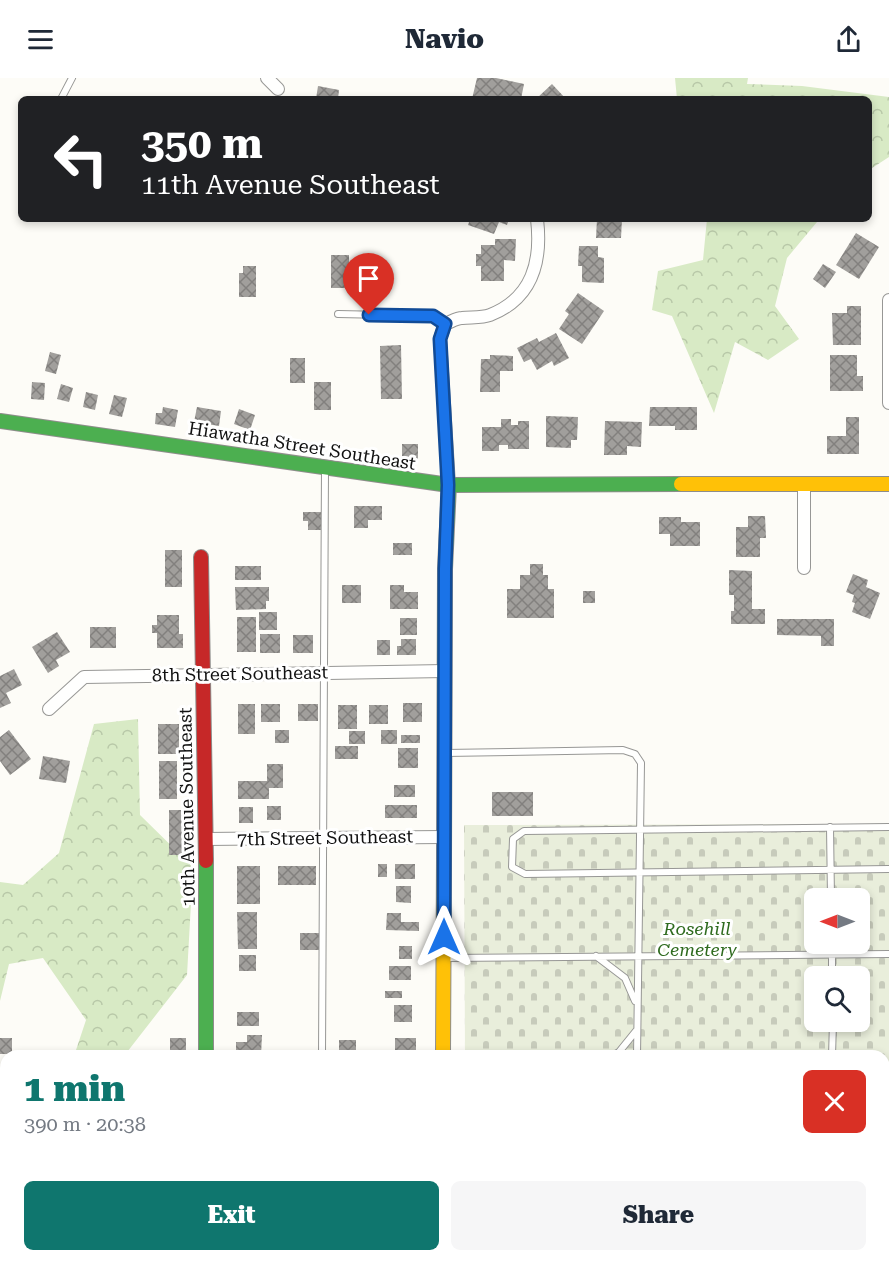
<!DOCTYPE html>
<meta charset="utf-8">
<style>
body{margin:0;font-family:"Roboto Serif",serif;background:#f6f6f7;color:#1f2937;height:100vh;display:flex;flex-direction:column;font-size:22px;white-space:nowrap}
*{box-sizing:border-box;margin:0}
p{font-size:20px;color:#747a83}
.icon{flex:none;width:33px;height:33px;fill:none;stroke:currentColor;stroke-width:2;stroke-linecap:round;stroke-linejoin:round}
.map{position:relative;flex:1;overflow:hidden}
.details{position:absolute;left:0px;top:972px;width:890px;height:212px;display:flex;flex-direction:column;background:#fff;border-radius:18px 18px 0 0;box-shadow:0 3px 9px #0003}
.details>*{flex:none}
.top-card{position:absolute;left:18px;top:18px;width:854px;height:126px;border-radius:9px;box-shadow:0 3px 9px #0003;background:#202124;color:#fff;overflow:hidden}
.needle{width:39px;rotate:270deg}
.controls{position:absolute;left:804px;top:810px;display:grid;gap:12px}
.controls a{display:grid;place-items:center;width:66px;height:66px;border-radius:9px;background:#fff;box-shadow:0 3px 9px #0003;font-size:30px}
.pin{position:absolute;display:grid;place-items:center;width:51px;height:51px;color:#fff;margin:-62px -26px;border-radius:50% 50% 50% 0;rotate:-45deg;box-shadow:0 0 6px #0007}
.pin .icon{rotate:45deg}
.me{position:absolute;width:66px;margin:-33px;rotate:0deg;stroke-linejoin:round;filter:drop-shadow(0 0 4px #0008)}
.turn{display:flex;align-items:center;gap:21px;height:126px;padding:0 24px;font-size:27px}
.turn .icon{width:78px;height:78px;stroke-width:2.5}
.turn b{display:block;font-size:42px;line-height:51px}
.round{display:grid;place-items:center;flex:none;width:63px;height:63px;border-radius:9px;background:#f6f6f7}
.summary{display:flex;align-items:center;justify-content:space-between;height:102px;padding:0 24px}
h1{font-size:36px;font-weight:800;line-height:45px;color:#0f766e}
.action{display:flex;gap:12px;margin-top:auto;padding:12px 24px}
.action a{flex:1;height:69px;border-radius:9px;background:#0f766e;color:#fff;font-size:24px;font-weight:800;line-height:69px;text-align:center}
.action a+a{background:#f6f6f7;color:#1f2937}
header{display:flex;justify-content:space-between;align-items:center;height:78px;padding:0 24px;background:#fff;font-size:27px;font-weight:800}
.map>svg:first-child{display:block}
.forest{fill:url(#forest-crowns)}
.cemetery{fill:url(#cemetery-stones);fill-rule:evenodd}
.building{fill:url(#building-cross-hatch)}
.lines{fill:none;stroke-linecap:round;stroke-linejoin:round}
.lane-casing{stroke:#979795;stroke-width:8}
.street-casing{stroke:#979795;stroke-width:14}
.fast-casing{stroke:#8e8d8b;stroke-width:16}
.slow-casing{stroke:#8e8d8b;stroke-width:16}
.jam-casing{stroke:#8e8d8b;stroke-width:16}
.lane{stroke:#fffffe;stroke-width:6}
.street{stroke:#fffffe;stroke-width:12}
.fast{stroke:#4caf50;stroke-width:14}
.slow{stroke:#ffc107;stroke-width:14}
.jam{stroke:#c62828;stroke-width:14}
.route-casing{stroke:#114b97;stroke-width:15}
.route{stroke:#1a73e8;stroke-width:10}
.labels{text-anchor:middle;stroke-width:6;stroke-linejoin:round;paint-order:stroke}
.street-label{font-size:18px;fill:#111;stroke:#fff}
.park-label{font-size:18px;font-style:italic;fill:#2f6b1f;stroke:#fff}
</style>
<header><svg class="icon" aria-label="menu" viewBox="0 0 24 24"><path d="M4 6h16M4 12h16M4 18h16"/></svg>Navio<svg class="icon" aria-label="share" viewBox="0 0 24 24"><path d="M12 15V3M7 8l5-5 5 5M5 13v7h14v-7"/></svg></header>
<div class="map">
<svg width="889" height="1183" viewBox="0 0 889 1183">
<defs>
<pattern id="forest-crowns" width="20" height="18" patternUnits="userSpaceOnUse" patternTransform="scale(1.5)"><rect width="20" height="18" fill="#d8eac5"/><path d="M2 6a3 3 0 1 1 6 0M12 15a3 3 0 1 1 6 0" fill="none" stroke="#b8c8a8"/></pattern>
<pattern id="cemetery-stones" width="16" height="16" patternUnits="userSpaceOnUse" patternTransform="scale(1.5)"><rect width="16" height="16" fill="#e9eedb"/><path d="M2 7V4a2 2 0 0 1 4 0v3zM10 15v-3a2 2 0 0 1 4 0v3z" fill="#c7cbbb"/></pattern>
<pattern id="building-cross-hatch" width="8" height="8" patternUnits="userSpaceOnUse" patternTransform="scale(1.5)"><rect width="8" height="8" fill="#a19f9c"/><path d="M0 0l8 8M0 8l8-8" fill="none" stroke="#82807e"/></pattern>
</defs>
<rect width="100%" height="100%" fill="#fdfcf7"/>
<path class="forest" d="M675,0h73l-1,6 55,2 87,11v60l-20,13 -1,-71h-191z
M707,141h109l1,3 -30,36 -12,48 24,33 -31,21 -33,-18 -21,71 -42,-97 -20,-6 6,-39 45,-11z
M138,641l2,96 53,52 -6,108 -63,81h-50l12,-36 -43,-62 -34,6 -9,37v-119l23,3 36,-32 35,-129z"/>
<path class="cemetery" d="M889,746v437h-423l-1,-5h419v-200h-419l-1,-231zM814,820h46v46h-46zM814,898h46v46h-46z"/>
<path class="building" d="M477,0h19l28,6 -3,15h-49z
M552,6l14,15h-30z
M318,8l21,4 -1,9h-22z
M470,141h39l-2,6 -8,-3 -5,12 -26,-9z
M597,141h25l-1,19h-25z
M856,155l23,14 -20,32 -23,-14z
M495,161h21l-1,22 -11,-1v21h-23v-15h-5v-12h5v-9h14z
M579,168h19v11l6,1v25l-22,-1v-16h-4z
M331,177h18v33h-18z
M823,186l13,8 -11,16 -12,-9z
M243,188h13v31h-17v-24h4z
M578,215l26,18 -22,33 -23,-15 10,-15 -4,-3z
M847,228h14v39h-28l-1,-32h15z
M556,255l13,25 -15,8 -2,-5 -15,9 -6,-11 -7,3 -7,-14 20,-10 2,4z
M401,267l1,54h-21l-1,-53z
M50,274l11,3 -5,19 -11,-3z
M490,277l23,1v15h-13v21h-20l1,-33h9z
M830,277h27v21h6v15h-33z
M290,280h15v25h-15z
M32,304l13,1 -1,17 -13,-1z
M314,304h17v28h-17z
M61,306l12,4 -4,14 -12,-3z
M86,314l12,3 -3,15 -12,-3z
M114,317l13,3 -5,19 -13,-3z
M163,329l15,3 -3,17 -20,-3 1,-11h6z
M197,329l24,4 -2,15 -25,-4z
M650,329h47v23h-22v-4h-26z
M239,331l16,6 -5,15 -16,-6z
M546,338l32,1 -1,23h-6v8l-25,-1z
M846,339h13v37h-32v-18h19z
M501,341h10v6h7v-4h11v28h-21v-4h-9v6h-17v-24h19z
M605,343l37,1 -1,25 -14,-1v9h-23z
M402,366h16v17h-16z
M354,428h28v14h-14v8h-14z
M303,434h18v18h-13v-9h-5z
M748,438h17l1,22h-6v19h-24v-30h12z
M659,439h22v5h19v24h-30v-12h-11z
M393,465h19v12h-19z
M165,472h17v37h-17z
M530,486h13v11h5v14h6v29h-47v-29h13v-14h10z
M235,488h26v14h-26z
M729,492l23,1v38h13v15h-34v-13h3v-16h-5z
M853,496l15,6 -2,7 14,6 -10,26 -18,-7 3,-9 -3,-1 2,-7 -8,-3z
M342,507h19v18h-19z
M390,507h14v7h14v17h-28z
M235,509h34v14h-3v8l-30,1z
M583,513h12v12h-12z
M259,534h18v18h-18z
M157,537h22v19h4v14h-26v-15h-5v-8h5z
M237,539h19v35h-19z
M400,540h17v17h-17z
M777,541h57v27h-13v-10l-44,-1z
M90,549h26v21h-26z
M57,554l13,20 -14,8 3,6 -11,7 -16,-26z
M260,556h20v19h-20z
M293,557h20v18h-20z
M401,561h15v16h-19v-9h4z
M377,562h13v15h-13z
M14,591l8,16 -16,8 5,10 -11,5v-32z
M403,625h19v19h-19z
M238,626h17v30h-17z
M261,626h19v18h-19z
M298,626h20v17h-20z
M338,627h19v24h-19z
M369,627h19v19h-19z
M158,646h21v30h-21z
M9,652l22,29 -21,16 -10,-14v-24z
M275,652h14v13h-14z
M381,652h16v14h-16z
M349,653h16v13h-16z
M401,657h19v8h-19z
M335,668h23v13h-23z
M398,670h20v20h-20z
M43,678l27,5 -4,22 -27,-4z
M159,683h18v38h-18z
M267,686h16v24h-14v11h-31v-18h29z
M394,707h21v12h-21z
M492,714h41v24h-41z
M385,727h32v13h-32z
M267,728h14v14h-14z
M239,729h14v16h-14z
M169,732h17l-1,45h-16z
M378,786h9v13h-9z
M395,786h20v15h-20z
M237,788h23v38h-23z
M278,788h38v19h-38z
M396,808h15v17l-15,-1z
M237,834h20v37h-19z
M387,835h14v9h18v9l-33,-1z
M300,855h21v17h-21z
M399,868h13v13h-13z
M239,877h17v16h-17z
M389,888h22v14h-22z
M385,913h17v7h-17z
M394,927h18v17h-18z
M237,934h22v14h-22z
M247,957h15l-1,21h-25v-14h11z
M0,960h12v16h-12z
M170,960h16v13h-16z
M395,960h21v12h-21z
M339,962h17v16h-17z
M0,1065h6v16h-6z
M0,1133h6v17h-6z"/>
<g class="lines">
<g class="lane-casing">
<path id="lane" d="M61,21l11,-21
M338,236l95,2 12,8
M445,675l178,-3 12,4 6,9 -4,293
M830,749l1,71
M889,749l-365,4 -11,8 -1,28 13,7 364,-5
M832,866v32
M596,878l29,22 10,23
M445,880l444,-4
M322,978l3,-587
M612,978l7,-4 17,-21
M832,978l1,-34
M884,989h5
M884,1109h5
M0,1117h6
M636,1178v5
M833,1178v5"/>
</g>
<g class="street-casing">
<path id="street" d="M267,0l11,11
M889,222v103
M804,406v84
M449,407l-9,-146 5,-15c6,-2 11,-6 17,-6 9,-1 20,0 28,-3 43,-17 52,-54 47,-96
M49,631l35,-32 361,-6
M206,761l238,-2
M203,1183v-5"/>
</g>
<g class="fast-casing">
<path id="fast" d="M0,343l449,64 232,-1
M444,781l1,-290 4,-84
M206,783v195
M442,1178v5"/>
</g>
<g class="slow-casing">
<path id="slow" d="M681,406h208
M443,978l1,-197"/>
</g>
<g class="jam-casing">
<path id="jam" d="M201,479l5,304"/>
</g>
<use href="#lane" class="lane"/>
<use href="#street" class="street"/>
<use href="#fast" class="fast"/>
<use href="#slow" class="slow"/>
<use href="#jam" class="jam"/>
</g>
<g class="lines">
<g class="route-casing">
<path id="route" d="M369,237l64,1 12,8 -5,15 8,146 -3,84 -1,368"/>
</g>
<use href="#route" class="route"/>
</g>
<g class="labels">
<g class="street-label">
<text transform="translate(302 368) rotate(9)" y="6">Hiawatha Street Southeast</text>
<text transform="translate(240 596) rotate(-1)" y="6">8th Street Southeast</text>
<text transform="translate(187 729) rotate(-91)" y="6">10th Avenue Southeast</text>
<text transform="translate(325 760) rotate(-1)" y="6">7th Street Southeast</text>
</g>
<g class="park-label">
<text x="697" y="857">Rosehill<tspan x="697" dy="21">Cemetery</tspan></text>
</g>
</g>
</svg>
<div class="controls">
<a><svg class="needle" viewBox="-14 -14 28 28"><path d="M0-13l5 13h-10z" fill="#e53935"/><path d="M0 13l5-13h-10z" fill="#747a83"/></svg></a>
<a><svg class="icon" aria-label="search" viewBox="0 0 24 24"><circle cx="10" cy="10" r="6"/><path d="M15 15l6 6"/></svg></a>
</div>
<div class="pin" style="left:369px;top:237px;background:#d93025"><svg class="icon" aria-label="arrive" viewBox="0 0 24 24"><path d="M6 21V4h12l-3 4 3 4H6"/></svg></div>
<svg class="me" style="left:444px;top:859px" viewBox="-20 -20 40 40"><path d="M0-17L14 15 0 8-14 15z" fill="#1a73e8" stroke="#fff" stroke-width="4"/></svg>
<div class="top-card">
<div class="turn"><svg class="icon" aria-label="left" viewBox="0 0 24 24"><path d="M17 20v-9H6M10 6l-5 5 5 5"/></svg><div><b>350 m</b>11th Avenue Southeast</div></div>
</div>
<section class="details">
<div class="summary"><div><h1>1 min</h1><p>390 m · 20:38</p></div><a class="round" style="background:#d93025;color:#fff"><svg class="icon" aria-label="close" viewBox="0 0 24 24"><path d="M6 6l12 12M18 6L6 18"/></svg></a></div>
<div class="action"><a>Exit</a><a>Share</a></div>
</section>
</div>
